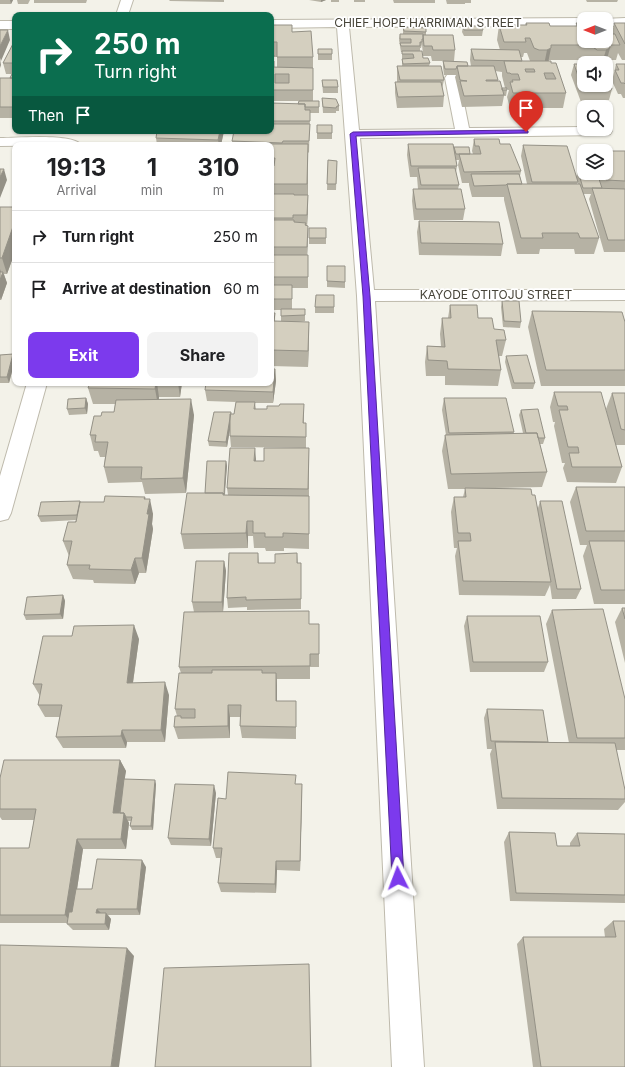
<!DOCTYPE html>
<style>
body{margin:0;font-family:Inter,sans-serif;background:#f2f2f2;color:#202124;height:100vh;display:flex;flex-direction:column;font-size:15px;white-space:nowrap}
*{box-sizing:border-box;margin:0}
p{font-size:13px;color:#757577}
.icon{flex:none;width:22px;height:22px;fill:none;stroke:currentColor;stroke-width:2;stroke-linecap:round;stroke-linejoin:round}
.map{position:relative;flex:1;overflow:hidden}
.drawer{position:absolute;left:12px;top:142px;width:262px;height:244px;display:flex;flex-direction:column;background:#fff;border-radius:8px;box-shadow:0 1px 3px #0004}
.drawer>*{flex:none}
.banner{position:absolute;left:12px;top:12px;width:262px;height:122px;border-radius:8px;box-shadow:0 1px 3px #0004;background:#0b6e4f;color:#fff;overflow:hidden}
.needle{width:26px;rotate:270deg}
.buttons{position:absolute;left:577px;top:12px;display:grid;gap:8px}
.buttons a{display:grid;place-items:center;width:36px;height:36px;border-radius:8px;background:#fff;box-shadow:0 1px 3px #0004;font-size:20px}
.pin{position:absolute;display:grid;place-items:center;width:34px;height:34px;color:#fff;margin:-41px -17px;border-radius:50% 50% 50% 0;rotate:-45deg;box-shadow:0 0 4px #0007}
.pin .icon{rotate:45deg}
.me{position:absolute;width:44px;margin:-22px;rotate:357deg;stroke-linejoin:round;filter:drop-shadow(0 0 3px #0008)}
.turn{display:flex;align-items:center;gap:14px;height:84px;padding:0 16px;font-size:18px}
.turn .icon{width:52px;height:52px;stroke-width:2.5}
.turn b{display:block;font-size:28px;line-height:34px}
.then{display:flex;align-items:center;height:38px;padding:0 16px;background:#0003;gap:8px;font-size:15px}
.eta{display:flex;justify-content:space-evenly;align-items:center;height:68px;text-align:center}
.eta b{font-size:24px;font-weight:700;line-height:28px}
.cta{display:flex;gap:8px;margin-top:auto;padding:8px 16px}
.cta a{flex:1;height:46px;border-radius:8px;background:#7c3aed;color:#fff;font-size:16px;font-weight:700;line-height:46px;text-align:center}
.cta a+a{background:#f2f2f2;color:#202124}
ul{padding:0;list-style:none}
li{display:flex;align-items:center;gap:12px;height:52px;padding:0 16px;border-top:1px solid #e0e0e0}
li div{flex:1}
li b{display:block;font-size:15px}
li em{font-style:normal}
.map>svg:first-child{display:block}
.lines{fill:none;stroke-linecap:round;stroke-linejoin:round}
.minor-casing{stroke:#bebaac;stroke-width:2}
.minor{fill:#fff;fill-rule:evenodd}
.wall{fill:#b6b2a4;fill-rule:evenodd}
.shaded-wall{fill:#949186}
.building{fill:#d4cfbf;stroke:#949186;fill-rule:evenodd}
.route{fill:#7c3aed;stroke:#51269a}
.labels{text-anchor:middle;stroke-width:3.5;stroke-linejoin:round;paint-order:stroke}
.far-street-label{font-size:12px;fill:#464338;stroke:#fff}
</style>
<div class="map">
<svg width="625" height="1067" viewBox="0 0 625 1067">
<rect width="100%" height="100%" fill="#f3f2e9"/>
<g class="lines">
<g class="minor-casing">
<path id="minor" d="M121,0h12l-5,15h-12z
M584,18l3,1h-3v7l-235,1 10,103 96,-1 -10,-51 2,-3h10l2,3 10,50 115,-1v2h22v-2l4,1 2,3 -2,3 -5,1 -245,3 14,152h251v10l-250,1 49,766h-32l-35,-771 -20,-269 -66,1v-8z
M625,18v8h-19v-7h-3z
M0,21h15v8h-15z
M0,138c16,0 73,-5 81,7l-81,1z
M27,383h20l-36,130 -3,6 -8,2v-45z"/>
</g>
<use href="#minor" class="minor"/>
</g>
<path class="wall" d="M0,0h13l-2,4h-11z
M17,0h13l-2,4h-10z
M34,0h53l-1,3h-52z
M169,0h55v2l-54,-1z
M309,0h17l-5,2z
M331,0h8v2h-8z
M354,0h11v2h-11z
M393,0h42v3h-41z
M446,0h25v3h-6v1h-18z
M586,0h32l-1,2h-30z
M526,23l24,3h26v-3l34,11h2l2,-11h11v37h-3l-4,-7 -2,7h-9l-1,3h-15l-4,-3h-38v1l2,2 15,30 -3,15h-53l-3,-11 2,-7h-1l-1,-2h-2l-3,-12v-4l-7,-1 3,9v1l4,7 5,2 -1,6h-2l-2,10 -40,1 -7,-30 1,-2h-12l-1,-8v-6l25,5h3l-1,-6 1,-11 29,1 -3,-10 2,-15h26zM524,53h3l3,8h-8l-1,-4h2z
M271,25l21,7 21,25v44h6v12h-9l-1,40 -1,-1v55l-1,19h1l-1,29h1v33h-16v21h13v12l-8,1h12l-1,45 -37,-1v-221h-38l-1,-4 39,-10v-28l27,1 1,-3h-28zM274,57h3v10h-3zM274,310h7v11h-6v-8h-2z
M463,26l20,4 -1,6h-18l-2,-4z
M403,27l23,5v3l29,15 -1,11h-22l-1,-5h-8l-1,-12 -1,4h-1v3l3,7 7,5 -1,3 15,14 -2,9 2,7 -1,11 -46,1 -2,-15v-11h2v-16h5v-14h-1l-2,-12 1,-6h3z
M15,40v78h-15v-40h10l2,-4h-6l-3,-11z
M318,49h14v11h-14z
M574,64l38,25 -3,11h-16v2h-12l-10,-27z
M616,64h9v34h-2l-2,-4h-3l-6,-13z
M322,80l16,7v6h-15z
M322,98l17,8v5h-3v2h-13z
M317,125h15v14h-15z
M157,131h67l-3,14h-64l-1,-7z
M474,139l26,5 21,27 -1,5 2,8h5l-6,-28 2,-11 55,37 -1,2h1l-2,-7 2,-6 6,2h22l19,-22v101h-21l-15,-53 2,-5h-8l16,44 -5,16h-19l-1,-5h-34l-1,5h-22l-13,-54v-3h-32l-3,-12v-2h-7l-4,-18 1,-5h-3l1,6 -1,6 3,13 -1,4 7,20 -2,11h-49l-2,-19 1,-12h5l-1,-12h-7l-3,-22 1,-11 46,6v-3l16,7h3l-1,-3z
M328,160l9,1 -1,29h-9z
M0,207h15v45l-8,22h-3l3,9 -6,17h-1z
M419,221l84,23 -2,12 -82,-1 -2,-23z
M309,228h17v16h-17z
M327,266l18,16v6l-18,-1z
M334,295v18h-19v-6z
M502,301l19,21 -1,6 -17,-1 -2,-20z
M450,305l28,13 16,11 12,11 -4,16h-3l2,14 -3,16 -53,-1v-9h-19l-1,-14 2,-16h14l-1,-12 2,-16h6z
M532,311l93,11v64h-84l-13,-59z
M13,354l2,6 -6,23h-9v-28z
M506,356l29,27 -2,6h-21l-7,-27z
M275,369l1,12 -3,22h-18l1,6 48,6v8h2v25l-75,-1 -1,-11v-9l-3,20 -18,-1 -1,-5 23,-27h3l2,-12 -29,-1 -2,-11z
M90,383h92l-2,14h-21v3l35,15 -8,78 -41,1 -3,-12 -34,1 -4,-16 1,-10h-5l-2,-6h-4l-4,-16 11,-19 13,-4 1,-8h-22l-5,-16z
M554,392l55,29 -3,-12 6,-16h13v52h-9l6,22 -6,16 -49,-1 -4,-14 2,-5h-3l-8,-37 1,-4h-2l-3,-15z
M86,398l2,6 -1,10 -18,1 -2,-6z
M444,398l70,34 -1,2 10,-1 -4,-18 2,-5 24,28 -2,6h-3l7,28 -5,15 -48,1 38,7 6,13 2,-7 41,88 -5,10h-24l-2,-14 -5,11 -86,-1 -4,-39 2,-8h-3l-3,-36 3,-15h9l2,-8h-17l-6,-38 3,-16h1l-4,-25z
M309,448v101l-25,-1v3h-18l-1,-3h-11l-1,-12h-5v12l-64,1 -3,-15 24,-41 21,-32 1,5 -2,29h3l-1,-7 29,-29v2h8z
M576,487h49v117h-31l-11,-48 4,-11h-7l-10,-43z
M145,497v2l8,15 -1,10 1,5 -7,44h-7l-4,11 -41,-1 -1,-3 -20,-1 -6,-14 2,-9 -6,-15 13,-21 -35,2 -3,-6 42,-15 1,1h23z
M258,553l1,10h16l22,-10 1,10h3v46l-54,1v-3l-19,1 -1,-10z
M224,561l2,10 -3,41 86,12 10,30v13h-9v12h-33v22h19v38l-54,-1 -2,-12 1,-9h-11v21l-52,1 -4,-12 3,-11 -2,-7 6,-36 -2,-6 15,-55 -2,-10z
M63,595l2,6 -2,18 -37,1 -2,-5z
M622,608h3v55l-10,-41z
M552,610l73,89v51h-9l9,40v12l-7,8 -121,-1 -7,-55 2,-5h-5l-3,-31 3,-9 61,33 -1,1h22l-23,-119z
M467,616l81,46 -4,10h-74l-6,-46z
M139,639l-6,44 36,12 -4,47h-38l-1,6h-63l-7,-11 4,-20h-15l-7,-12 2,-9 -7,-12z
M120,760l6,11 -2,8 32,5 -3,46h-21l-2,-4 1,-5h-3l1,2 -3,26h-43l-6,40h15l54,-22 -6,48h-32l3,4 -2,11h-36l-6,-6v-1h-67v-75h29l5,-28h-32l-2,-3v-39z
M296,784h6v11l-2,76 -23,-1 -1,23 -55,-1 -3,-9 3,-25h-5l-3,-10 13,-49z
M216,793l-5,53 -40,-1 -3,-7z
M509,832l48,14h13v-3l7,-10 48,1v69l-115,-2 -6,-59z
M613,921h12v146h-92l-16,-123 6,-7h82l-1,-8z"/>
<path class="shaded-wall" d="M10,0h3l-2,4z
M321,0h5l-5,2z
M8,30l2,10 -9,21 -1,-3v-12z
M551,48l-3,15 -4,2 3,-15z
M610,48l-4,15h-4l4,-13z
M0,59l1,6 -1,3z
M220,131h4l-3,14h-2l-1,-5z
M308,144v16l-1,40v-16z
M4,169l3,11 -7,18v-21z
M308,195v12l-1,19v-11z
M15,221v31l-8,22 -5,-16z
M308,226v11l-1,22v-12z
M0,269l2,6 1,-3 4,11 -6,17 -1,-3z
M273,299l1,11 -1,9z
M309,322v16l-1,29v-16z
M13,354l2,6 -6,23 -2,-6z
M275,369l1,12 -3,22v-11z
M156,383h1l2,14 -1,8 -3,-16z
M178,383h4l-2,14z
M86,398l2,6 -1,10 -2,-6z
M191,399l3,16 -8,78 -3,-15z
M231,412l1,6 -5,29 -1,-5z
M255,448l1,11 -1,13 -1,-11z
M226,461l1,5 -3,33v-5z
M145,497l3,13 2,-11 3,15 -1,10 1,5 -7,44 -4,-15 2,-59z
M247,521l1,15v12l-2,-15z
M135,558l4,15 -4,11 -4,-14z
M224,561l2,10 -3,41 -1,-10z
M63,595l2,6 -2,18 -3,-5z
M134,625l5,14 -8,57 -4,-13z
M276,673l1,13v28l-1,-13z
M165,682l4,13 -4,47 -4,-12z
M228,705l2,12v21l-2,-12z
M122,730l5,12 -1,6 -5,-12z
M120,760l6,11 -8,52 -5,-10z
M155,780l1,4 -3,46 -2,-4z
M302,784v11l-2,76v-10z
M214,785l2,8 -5,53 -2,-7z
M124,813l5,10 -3,26 -5,-10z
M77,839l6,10 -11,74 -7,-8z
M142,860l4,7 -6,48 -3,-6z
M276,861l1,9 -1,23 -1,-9z
M97,909l5,5 -6,-1z
M106,913l5,6 -2,11 -4,-6z
M127,948l7,8 -15,111h-8z"/>
<path class="building" d="M526,23h23l1,3h28l-2,-3h8v18h22v-15l4,8h5l5,11h-11l1,3 -4,2h-9l-7,-5h-39v3l-4,2h-8l-5,-2 -4,-10h-5l1,4h-22l-5,-17h28z
M614,23h11v21z
M271,25h21v7l19,-1 2,26h-36v-15h-6z
M463,26h19l1,4h-19z
M403,27l23,1v4l-22,-1z
M0,30h8l-8,16z
M400,34h23v5h-1v3h-2v4h-19l-1,-3h11v-4h-11z
M423,35h30l2,15h-22l-1,-4h-8z
M15,40v23h-12z
M318,49h14v5h-14z
M471,49l48,1 3,11 -48,-1z
M402,51h20l1,7h5l2,5 -27,1 -1,-5 12,-1 -1,-4h-11z
M271,55h3l-1,5h-2z
M271,61h3v6h-3z
M443,61l24,1 1,4h-11l-1,3h-11z
M504,61h47v2h5l10,30h-53l-3,-11h3l-1,-2h8l-2,-6h-7l-1,-1h-3zM525,69h9l1,3h-9zM544,73h9l3,6h-10z
M574,64h10v21h22v-12l6,16h-17l1,2h-13z
M616,64h9v20l-1,-1h-3l-6,-13h4z
M397,66h44l3,14h-44z
M457,66h37l4,14h-12v1h14l4,14 -40,1 -4,-15h7l-7,-1z
M271,67l42,1v22h-42zM275,74h14v9h-14z
M12,74h3v4h-5z
M0,78h15v29h-15z
M322,80h15l1,7h-15z
M395,82h46l3,14 -46,1z
M502,88h5v2h-5z
M322,98l14,1 3,7h-2l-1,2 -13,-1z
M299,101h20v6h-14v-3h-7z
M271,103l34,1v6h5v11h-39z
M271,124h39l-1,17h-26l-1,2 -50,-2 2,-10h37z
M317,125h15v8h-15z
M157,131h63l-2,9 -62,-2z
M474,139h25l1,5h10l11,27 -57,1 -5,-18h22l-2,-8h-4z
M235,144h73l-1,40h-36v-18h3l1,-8h-4v-13h-36z
M408,144h45l4,22h-46z
M523,145l44,1 11,36h-46z
M454,147h15l1,7h-14z
M596,151h29v30l-19,-1 -2,-7h2v-22z
M328,160l9,1 -1,23h-9z
M418,168h37l4,17h-38z
M0,169h4l-4,8z
M578,171h6v2h13l5,15h-19z
M471,174h48l3,10h-15l-1,1 -32,1z
M507,184h73l19,54h-19l-2,-5h-36l1,5h-22z
M592,188l33,1v51h-17z
M413,189h48l4,20h-49z
M271,194h23v1h14l-1,20h-14v3h-22z
M0,207h15v14l-13,37h-2z
M271,220h23v2l12,1 -1,2 3,1 -1,21h-36z
M419,221l80,1 4,22 -82,-1z
M309,228h17v10h-17z
M271,255h37v22h-37z
M327,266h18v16l-18,-1z
M0,272h3l-3,8z
M271,285h21v14h-19v9h-2z
M316,295h18v12h-19z
M502,301h17l2,21 -17,-1z
M450,305h27l1,13h14l2,11 10,1 2,10h-10l5,30 -53,-1 -1,-8 -19,-1 -1,-14 18,1 -3,-29h9z
M281,309h24v6l-24,1z
M532,311l90,1 3,10v48h-79z
M271,313h4l-1,8 35,1 -1,29 -37,-1z
M13,354l-6,23h-7v-22z
M527,355l8,28h-21l-8,-27z
M271,369h4l-2,23 -68,-2 1,-7h65z
M90,383h66l-1,6 -67,-1z
M554,392h47l21,75h-50l-3,-14h10l-1,-6h-10l-9,-37h9l-1,-4h-9z
M612,393h13v37l-4,-1z
M86,398l-1,10 -18,1 1,-10z
M444,398h62l8,34 -65,1z
M191,399l-8,79 -42,1 1,-12h-38l4,-25h-13l1,-7h-6l4,-19h7l1,-4h12l2,-12z
M236,402h19l-1,7h13v-3h12l1,-2h24l-1,19h3v14l-76,-1v-22h4z
M538,409l7,29h-7l-1,-5h-11l-5,-23z
M214,412h17l-5,30 -18,-1z
M537,433l10,39 -96,2 -6,-39z
M230,448h25l-1,13h10v-13h45l-1,41 -81,-1z
M207,461h19l-2,33 -1,-1h-18z
M576,487h49v44h-39z
M465,488l66,1 1,6h3l16,87 -88,-1 -5,-40h13l-1,-8h-12l-4,-36h12z
M187,493h36v2l86,1v38l-26,-1v4h-18v-4h-12v-12h-6l-1,12 -65,1z
M105,496l40,1 -1,2h6l-3,15h2l-7,44h-7l-4,12 -42,-1 1,-4h-23l5,-24h-9l5,-19h8l4,-20h24z
M80,501l-3,14 -39,1 3,-14z
M540,501h22l19,88h-24z
M589,541h36v49h-24z
M229,553h29v10h17v-9l22,-1v10h4v36l-55,1v-3l-19,1z
M196,561h28l-2,41h-30z
M63,595l-3,19 -36,1 3,-18z
M622,608h3v11z
M603,609l22,90v39h-48l-25,-128z
M309,611v13h10v30h-9v12l-131,1 5,-55z
M467,616h73l8,46h-75z
M134,625l-7,58 38,-1 -4,48h-39l-1,6 -65,1 6,-32h-24l4,-21h-9l10,-48h29l2,-10z
M212,670h50v3h14v28h20v26l-56,-1 1,-21h-13v21l-54,1 1,-11h6v2h14v-9h-20l4,-36h33z
M487,709l56,1 5,32 -57,-1z
M495,742l120,1 10,47v9l-123,-1z
M4,760h116l-7,53h11l-3,26h-44l-12,76h-65v-67h29l7,-39h-36v-31z
M228,772l68,3 -1,9h7l-2,77h-24l-1,23 -57,-1 4,-35h-9l5,-50 8,1z
M124,779l31,1 -4,46h-21l2,-9h-6l-2,-4h-4z
M175,784l39,1 -5,54 -41,-1z
M509,832l46,1 2,13h23l-3,-13 48,1v61l-109,-2z
M97,859l45,1 -5,49h-40l-1,4h10l-1,11h-38l2,-12h3l4,-23h16z
M613,921h12v146h-84l-18,-130h93z
M0,945l127,3 -16,119h-111z
M309,964l2,103h-156l9,-99z"/>
<path class="route" d="M526,130l2,1v2l-172,3 14,160 34,582 -2,4 -4,2 -4,-2 -2,-4 -29,-582 -13,-162 3,-2z"/>
<g class="labels">
<g class="far-street-label">
<text x="428" y="27">CHIEF HOPE HARRIMAN STREET</text>
<text x="496" y="299">KAYODE OTITOJU STREET</text>
</g>
</g>
</svg>
<div class="buttons">
<a><svg class="needle" viewBox="-14 -14 28 28"><path d="M0-13l5 13h-10z" fill="#e53935"/><path d="M0 13l5-13h-10z" fill="#757577"/></svg></a>
<a><svg class="icon" aria-label="sound" viewBox="0 0 24 24"><path d="M4 9h4l5-4v14l-5-4H4zM17 9q2 3 0 6"/></svg></a>
<a><svg class="icon" aria-label="search" viewBox="0 0 24 24"><circle cx="10" cy="10" r="6"/><path d="M15 15l6 6"/></svg></a>
<a><svg class="icon" aria-label="layers" viewBox="0 0 24 24"><path d="M12 4l9 5-9 5-9-5zM3 14l9 5 9-5"/></svg></a>
</div>
<div class="pin" style="left:526px;top:132px;background:#d93025"><svg class="icon" aria-label="arrive" viewBox="0 0 24 24"><path d="M6 21V4h12l-3 4 3 4H6"/></svg></div>
<svg class="me" style="left:398px;top:878px" viewBox="-20 -20 40 40"><path d="M0-17L14 15 0 8-14 15z" fill="#7c3aed" stroke="#fff" stroke-width="4"/></svg>
<div class="banner">
<div class="turn"><svg class="icon" aria-label="right" viewBox="0 0 24 24"><path d="M7 20v-9h11M14 6l5 5-5 5"/></svg><div><b>250 m</b>Turn right</div></div>
<div class="then">Then<svg class="icon" aria-label="arrive" viewBox="0 0 24 24"><path d="M6 21V4h12l-3 4 3 4H6"/></svg></div>
</div>
<section class="drawer">
<div class="eta">
<div><b>19:13</b><p>Arrival</p></div>
<div><b>1</b><p>min</p></div>
<div><b>310</b><p>m</p></div>
</div>
<ul>
<li><svg class="icon" aria-label="right" viewBox="0 0 24 24"><path d="M7 20v-9h11M14 6l5 5-5 5"/></svg><div><b>Turn right</b></div><em>250 m</em></li>
<li><svg class="icon" aria-label="arrive" viewBox="0 0 24 24"><path d="M6 21V4h12l-3 4 3 4H6"/></svg><div><b>Arrive at destination</b></div><em>60 m</em></li>
</ul>
<div class="cta"><a>Exit</a><a>Share</a></div>
</section>
</div>
